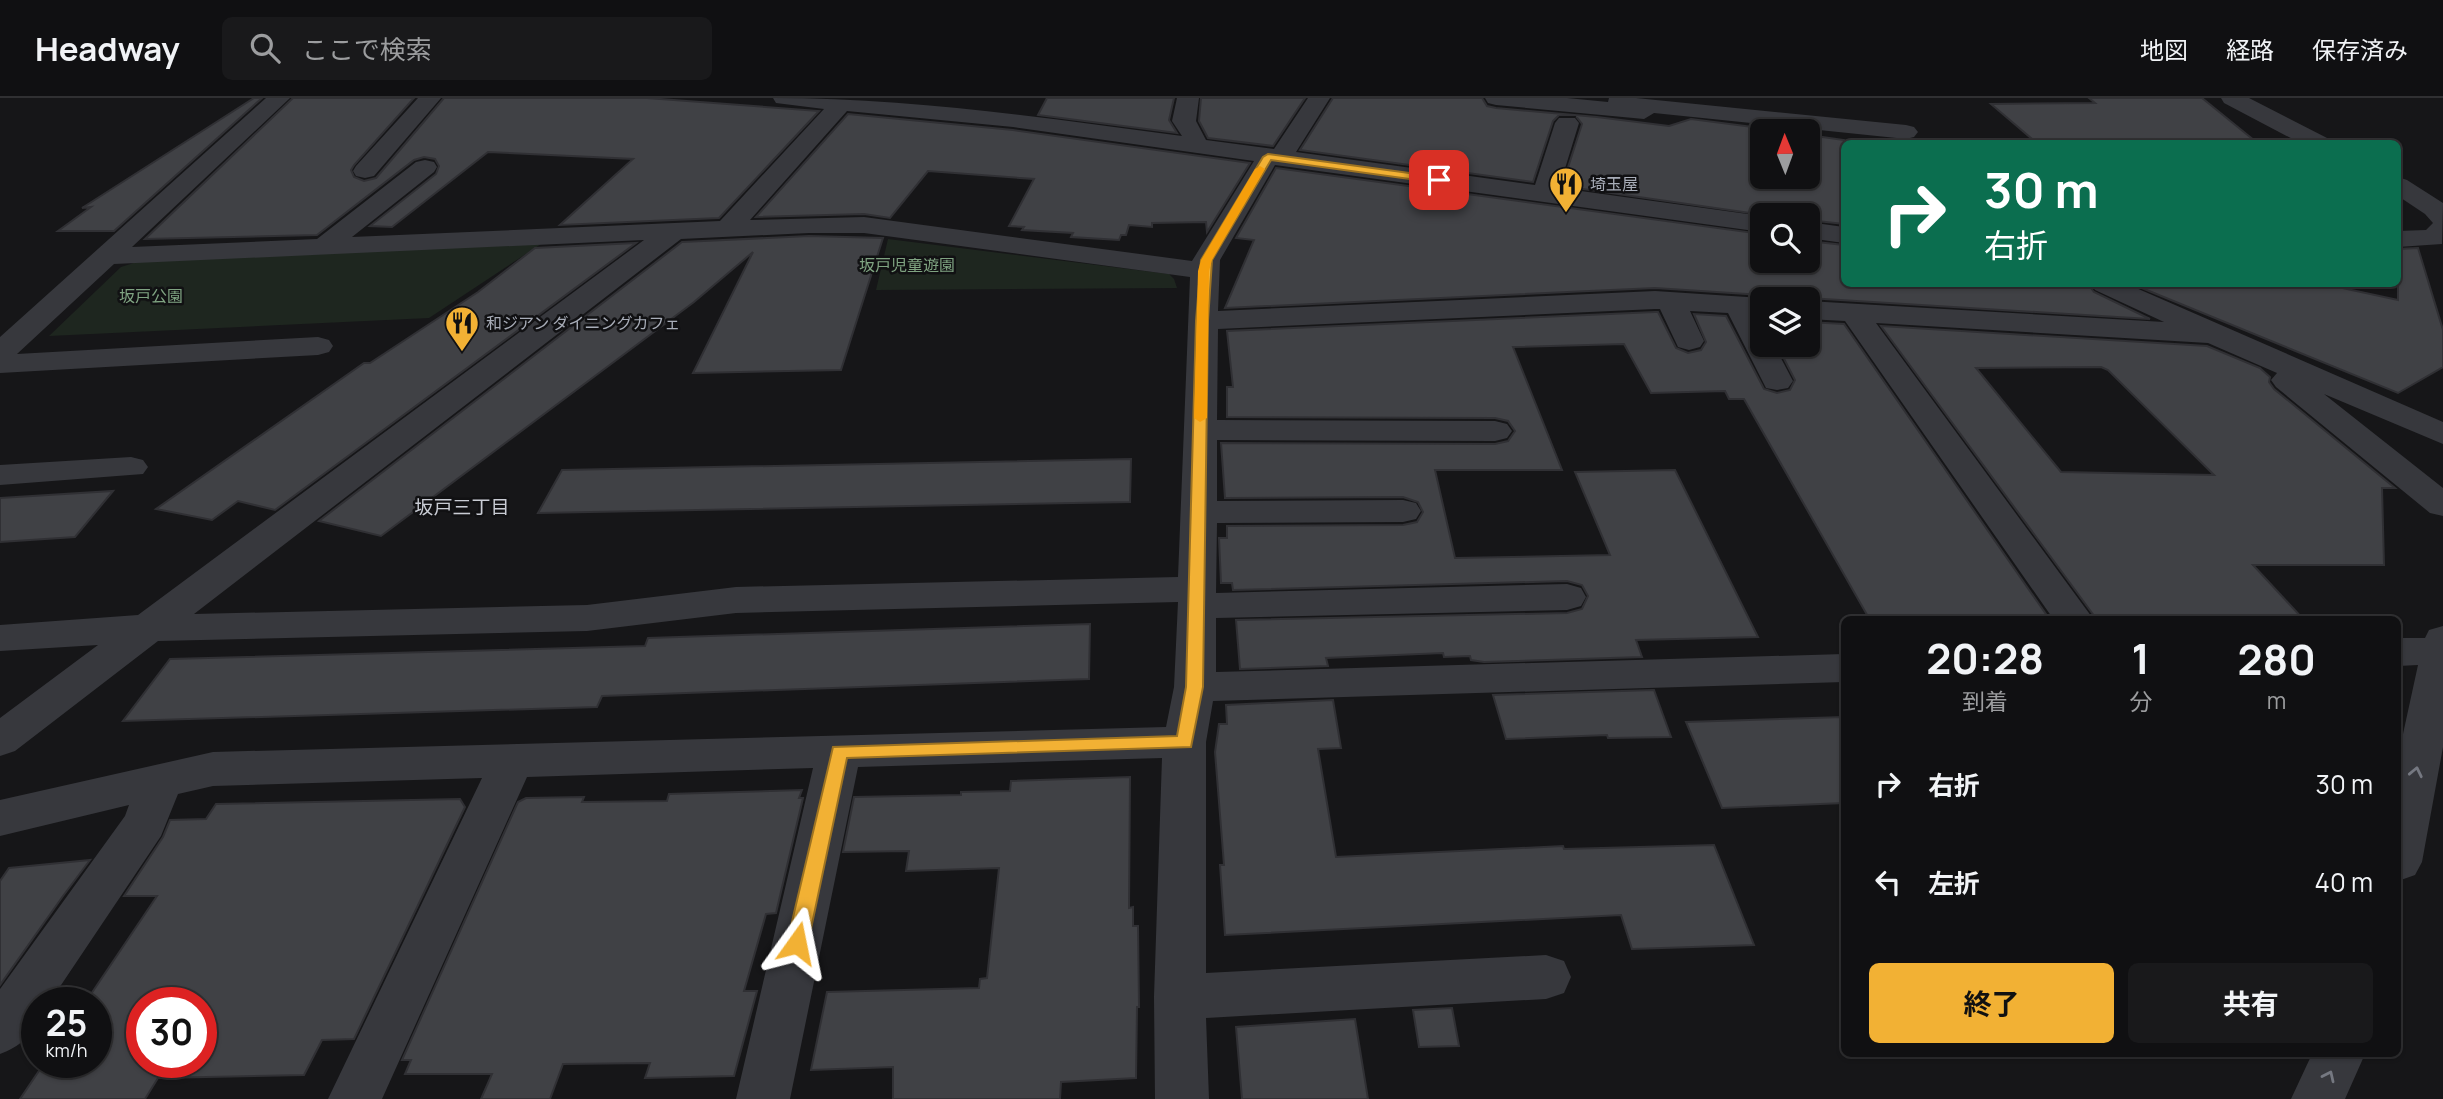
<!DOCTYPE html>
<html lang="ja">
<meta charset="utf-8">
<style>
body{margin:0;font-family:Manrope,"Noto Sans JP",sans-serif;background:#19191b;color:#f1f3f6;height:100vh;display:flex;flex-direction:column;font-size:26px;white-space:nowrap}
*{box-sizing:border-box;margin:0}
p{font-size:23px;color:#9c9d9f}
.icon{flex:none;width:38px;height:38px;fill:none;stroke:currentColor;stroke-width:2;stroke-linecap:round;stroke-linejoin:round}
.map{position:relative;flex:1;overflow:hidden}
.sheet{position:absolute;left:1841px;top:518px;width:560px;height:441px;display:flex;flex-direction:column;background:#101012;border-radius:10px;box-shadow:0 2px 5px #0004,0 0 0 2px #303032}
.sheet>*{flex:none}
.banner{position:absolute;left:1841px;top:42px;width:560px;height:147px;border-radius:10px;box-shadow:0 2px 5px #0004,0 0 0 2px #303032;background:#0b6e4f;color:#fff;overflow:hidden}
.needle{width:46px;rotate:359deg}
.controls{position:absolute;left:1750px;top:21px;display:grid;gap:14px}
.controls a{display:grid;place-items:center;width:70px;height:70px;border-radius:10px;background:#101012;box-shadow:0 2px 5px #0004,0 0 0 2px #303032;font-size:35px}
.speed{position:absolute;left:21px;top:889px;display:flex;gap:14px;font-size:35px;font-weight:700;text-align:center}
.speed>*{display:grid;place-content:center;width:91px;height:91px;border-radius:50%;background:#101012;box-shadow:0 2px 5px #0004,0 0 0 2px #303032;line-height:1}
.speed small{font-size:18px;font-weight:400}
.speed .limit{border:10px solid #d22;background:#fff;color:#111}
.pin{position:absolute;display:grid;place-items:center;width:60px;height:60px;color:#fff;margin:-30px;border-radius:14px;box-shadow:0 4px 10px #0006}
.me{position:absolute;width:77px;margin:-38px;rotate:12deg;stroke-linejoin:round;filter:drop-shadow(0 0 5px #0008)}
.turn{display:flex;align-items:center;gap:24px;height:147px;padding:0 28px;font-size:32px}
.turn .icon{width:91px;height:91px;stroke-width:2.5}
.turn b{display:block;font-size:49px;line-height:60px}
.eta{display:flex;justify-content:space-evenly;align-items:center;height:119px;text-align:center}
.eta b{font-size:42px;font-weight:700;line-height:49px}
.action{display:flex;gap:14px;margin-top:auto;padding:14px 28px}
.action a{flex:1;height:80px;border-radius:10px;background:#f2b134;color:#111;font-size:28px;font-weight:700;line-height:80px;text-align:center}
.action a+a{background:#19191b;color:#f1f3f6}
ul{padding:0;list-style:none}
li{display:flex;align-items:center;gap:21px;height:98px;padding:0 28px}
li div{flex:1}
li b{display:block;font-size:26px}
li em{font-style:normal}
header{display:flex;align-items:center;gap:42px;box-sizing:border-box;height:98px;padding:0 35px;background:#101012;border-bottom:2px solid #303032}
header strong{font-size:33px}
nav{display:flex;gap:38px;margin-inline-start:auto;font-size:24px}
.search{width:490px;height:63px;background:#19191b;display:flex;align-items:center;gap:18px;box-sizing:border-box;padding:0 24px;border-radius:10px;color:#9c9d9f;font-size:26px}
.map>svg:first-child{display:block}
.green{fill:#1e261f}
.building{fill:#404145;stroke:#303034;stroke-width:2;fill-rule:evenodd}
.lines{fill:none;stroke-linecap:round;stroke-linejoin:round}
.minor{fill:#37383d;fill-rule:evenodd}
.oneway{stroke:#757881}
.route{fill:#f2b134;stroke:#9d7322;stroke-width:2}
.slow{fill:#f59e0b}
.labels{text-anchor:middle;stroke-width:5;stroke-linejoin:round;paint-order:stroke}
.far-poi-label{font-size:16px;fill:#a8adb8;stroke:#111113;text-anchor:start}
.far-park-label{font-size:16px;fill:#7fa381;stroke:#111113}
.neighbourhood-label{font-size:19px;fill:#c9ccd4;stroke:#111113}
</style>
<header>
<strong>Headway</strong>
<div class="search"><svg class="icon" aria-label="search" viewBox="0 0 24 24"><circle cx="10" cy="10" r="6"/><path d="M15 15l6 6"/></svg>ここで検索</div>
<nav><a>地図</a><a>経路</a><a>保存済み</a></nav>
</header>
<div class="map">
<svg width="2443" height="1001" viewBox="0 0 2443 1001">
<rect width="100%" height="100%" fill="#161618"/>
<path class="green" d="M888,141l281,35 5,5 3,9 -301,2z
M541,146l-112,74 -380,18 72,-69 19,-6z"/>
<path class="building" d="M254,0h8l-148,133h-56l33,-24 -9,1z
M293,0h121l-60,67 -3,5 3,7 10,4 12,-3 68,-80h203l172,13 -100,107 -159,7 73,-66 -145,-7 -96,75 -22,-1 66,-52 3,-8 -4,-7 -11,-2 -10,3 -97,75 -172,4z
M1047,0h127l-5,22 8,13 -139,-18z
M1201,0h104l-32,48 -65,-8 -9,-17z
M1333,0h149l5,8 9,2 101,9 72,9 22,-7 92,12h-21v46h46v-42l36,5v84l-36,-4v-5h-44l-202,-29 20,-62 -7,-9h-16l-6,6 -20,61 -233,-32z
M2089,0h113l53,43h-12l3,3h-208l-47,-40 104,-1z
M848,16l165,16 237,33 -43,69 -1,-10 -54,1v4l-23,-2 -3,10h-5l-2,5 -48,-3 2,-4 -51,-3 2,-3 -15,-1 25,-47 -106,-8 -38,47 -26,-4 -108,3z
M1276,70l486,66v27h46v-20l36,4v39h244l6,8 56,27 -342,-21 -39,1 -7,-4 -107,-7 -430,20 29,-68 -18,-2z
M809,138l74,2 -42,132 -148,3 60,-121 -59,50 -313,234 -62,-15 363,-279z
M636,145l-361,267 -37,-9 -26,19 -56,-11 208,-146h6l108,-71 57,-44z
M2418,150l25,82v37l-45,26 -266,-109h192l74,16v-51z
M1655,214h3l18,36 12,5 13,-3 5,-8 -12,-28 32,2 38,73 13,4 13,-3 5,-10 -18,-35h31v-23l36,2 204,293 -88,-2 3,5h-93l-126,-221h-15l-4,-8 -74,2 -27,-49 -111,3 49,123h-127l20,88 155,-3 -35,-83 100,-2 83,167 -122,3 6,17 -158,5 -13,-2 -1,-4 -26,1 -1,-4 -117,5 2,8 -88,3 -4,-49 331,-7 15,-4 6,-13 -6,-11 -15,-4 -334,9 -1,-7h-11l-2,-45h8v-12l176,-1 14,-3 6,-10 -5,-10 -15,-5 -178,1 -4,-55 274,1 13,-3 7,-10 -7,-10 -13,-3 -268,-1v-30h6l-6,-56z
M1881,228l326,20 53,22 10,9 -1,5 5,7 121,99h-13l2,77h-131l51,55h-203l-6,-3zM2101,269l7,3 106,105 -153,-3 -85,-104z
M1131,361l-1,43 -592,11 24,-43z
M113,393l-38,46 -75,5v-44z
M1090,526l-1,55 -487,17 -5,11 -474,14 47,-62 475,-13 3,-8z
M1654,592l17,47 -63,1 -1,-3 -101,4 -13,-44z
M1333,602l8,48 -23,1 18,108 227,-11 1,3 150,-4 40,100 -122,4 -11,-34 -396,20 -5,-70h4l-9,-113 4,-28h8l-1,-19z
M1844,619v86l-122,5 -36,-86z
M1130,679l-1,131 4,-1v19h5l1,81h-2l-1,71 -75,4 -1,17h-167v-32l-82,3 16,-78 152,-4 1,-9 7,-1 12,-110 -93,3 3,-20 -66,1 11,-55 107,-2v-3l49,-1 1,-10z
M802,692l-3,8h4l-27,115 -10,1 -22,77h13l-23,85 -89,2 5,-15 -87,1 -13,35h-69l11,-25h-87l6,-14h-9l116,-258 8,-4 58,-1 -2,5 85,-1 2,-7z
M460,701l5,8 -111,232 -32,1 -18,35 -146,3 -13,21h-125l25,-37h51v-59h-11l72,-107h-33l39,-59 7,-17 36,-1 10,-15zM142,905h59v59h-59z
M90,762l-27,36 -63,89v-104l9,-13z
M1452,910l7,38 -40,1 -6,-37z
M1355,921l13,80h-126l-6,-72z"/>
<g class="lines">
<path class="minor" d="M266,0h24l-158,149 185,-8 99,-77 9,-2 9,2 3,5 -3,5 -82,65 368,-16 104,-112 -48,-6 -3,-5c138,0 273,20 409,38l-10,-15 5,-23h22l-3,23 10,19 68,9 34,-51h22l-34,54 239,33 20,-62 4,-5h16l4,5 -20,65 203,28v16l-487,-67 -55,95 -2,51 437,-20 107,7 4,1h-4v17l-4,-1 4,8v22h12l19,36 -5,7 -11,2 -11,-2 -38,-75 -38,-2 14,30 -4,6 -11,3 -11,-3 -18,-38h-5l-437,20 -1,91 278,1 12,3 5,7 -5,7 -12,3 -278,-1v61l186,-1 13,3 5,8 -5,8 -13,3 -186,1 -1,70 351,-9 14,4 5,9 -5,9 -14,4 -351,8v54l628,-18v28l-631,19 -7,41v231l340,-18 18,6 7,16 -7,16 -18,6 -340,19 3,81h-54l-1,-102 8,-239 -304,9 -68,332h-54l77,-331 -286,9 -145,322h-54l154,-321 -269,8 -35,8 -17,42 -112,167h-12c0,27 -12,42 -37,51v-65l125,-173 4,-11 -129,31v-36l213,-48 953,-25 8,-40 4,-85 -442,11 -149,18 -429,10 -143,110 -15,5v-38l98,-73 -98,6v-26l138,-10 506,-375 -530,24 -97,90 301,-17 11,3 4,6 -4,6 -11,3 -318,18v-36zM847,13l166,16 241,34 -62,100 -328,-44 -114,3zM809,135h55l326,44 -12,300 -442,10 -149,18 -393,9 487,-375z
M418,0h23l-67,78 -9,2 -9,-2 -3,-5 3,-5z
M1485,0h82l41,4 1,-4h27l270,27 8,2 4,5 -4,5 -8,2 -252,-26 -10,6 -148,-14 -8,-2z
M2221,0h28l80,41 4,5h-31l-78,-41z
M2398,79l9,3 36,23 -1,41 -44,3v-16l28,-1 7,-7 -8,-9 -27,-18z
M1808,124l36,5v16l-36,-5z
M2091,186h36l316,138v22l-119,-50 119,94v28l-13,-3 -154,-126 -5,-7 6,-7 -69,-30 -332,-20 218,297h-40l-209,-299 -37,-2v-18l356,21 -69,-32z
M131,359l12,3 5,7 -5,7 -143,11v-20z
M2443,528v121l-21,115 -7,13 -17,6v-124l20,-92 -20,1v-28h27l4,-8z
M2312,956h53l-20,45h-54z"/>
</g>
<defs><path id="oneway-chevron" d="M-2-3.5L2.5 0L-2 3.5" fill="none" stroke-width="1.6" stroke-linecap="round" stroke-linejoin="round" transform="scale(1.75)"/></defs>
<g class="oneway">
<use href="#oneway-chevron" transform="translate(2416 674) rotate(-78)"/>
<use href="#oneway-chevron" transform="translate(2329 978) rotate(-65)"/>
</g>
<path class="route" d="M1268,56l171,23 5,3 -5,3 -168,-23 -59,100 -4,61 -5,366 -12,60 -344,11 -39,185 -3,6 -8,3 -7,-3 -3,-6 46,-196 344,-11 9,-49 10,-366 5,-61 62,-103z"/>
<path class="slow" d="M1260,68l5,3 -53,91 -3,11 -2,147 -7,4 -6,-4 4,-147 3,-11 54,-91z"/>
<defs>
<g id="restaurant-pin" transform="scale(1.75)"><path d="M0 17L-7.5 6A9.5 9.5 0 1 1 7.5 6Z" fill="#f2b134" stroke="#111113"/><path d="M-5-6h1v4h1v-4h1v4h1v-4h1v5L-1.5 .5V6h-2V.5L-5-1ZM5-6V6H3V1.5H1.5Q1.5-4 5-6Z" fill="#111"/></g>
</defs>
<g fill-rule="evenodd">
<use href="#restaurant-pin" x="1566" y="86"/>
<use href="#restaurant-pin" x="462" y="225"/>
</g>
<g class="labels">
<g class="far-poi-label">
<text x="1590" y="92">埼玉屋</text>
<text x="486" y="231">和ジアン ダイニングカフェ</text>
</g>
<g class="far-park-label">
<text x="907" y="173">坂戸児童遊園</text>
<text x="151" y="204">坂戸公園</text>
</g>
<g class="neighbourhood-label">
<text x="462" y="416">坂戸三丁目</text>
</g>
</g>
</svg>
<div class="controls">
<a><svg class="needle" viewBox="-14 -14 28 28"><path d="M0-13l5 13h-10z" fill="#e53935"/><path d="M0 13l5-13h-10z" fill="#9c9d9f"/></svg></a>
<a><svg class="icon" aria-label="search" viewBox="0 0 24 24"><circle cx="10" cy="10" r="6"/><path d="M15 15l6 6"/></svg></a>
<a><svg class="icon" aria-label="layers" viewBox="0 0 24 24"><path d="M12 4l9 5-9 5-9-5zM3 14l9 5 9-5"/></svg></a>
</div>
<div class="speed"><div>25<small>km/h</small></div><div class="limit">30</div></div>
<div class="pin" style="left:1439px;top:82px;background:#d93025"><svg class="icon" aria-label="arrive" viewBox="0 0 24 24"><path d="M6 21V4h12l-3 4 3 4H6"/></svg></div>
<svg class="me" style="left:797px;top:845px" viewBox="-20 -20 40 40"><path d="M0-17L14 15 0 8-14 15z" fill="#f2b134" stroke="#fff" stroke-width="4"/></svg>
<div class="banner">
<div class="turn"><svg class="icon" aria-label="right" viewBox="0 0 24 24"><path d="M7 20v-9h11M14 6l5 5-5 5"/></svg><div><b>30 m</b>右折</div></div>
</div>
<section class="sheet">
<div class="eta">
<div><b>20:28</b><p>到着</p></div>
<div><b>1</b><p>分</p></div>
<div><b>280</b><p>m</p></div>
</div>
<ul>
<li><svg class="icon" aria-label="right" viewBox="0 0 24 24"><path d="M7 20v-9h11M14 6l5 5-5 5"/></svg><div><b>右折</b></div><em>30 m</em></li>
<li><svg class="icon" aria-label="left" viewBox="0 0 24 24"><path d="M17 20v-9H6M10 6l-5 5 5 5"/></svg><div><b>左折</b></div><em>40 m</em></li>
</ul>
<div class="action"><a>終了</a><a>共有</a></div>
</section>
</div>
